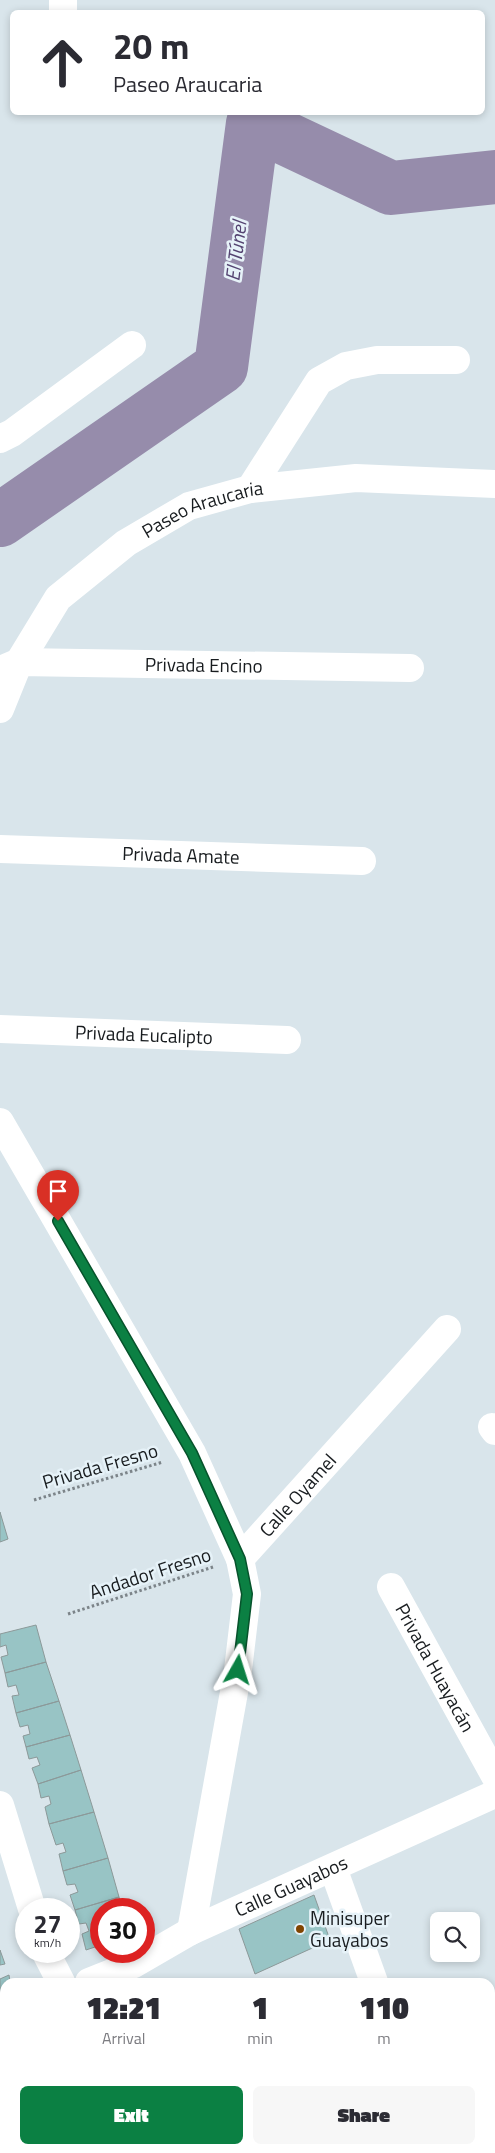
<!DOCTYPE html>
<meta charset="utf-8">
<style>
body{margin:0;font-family:"Titillium Web",sans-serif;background:#f7f7f7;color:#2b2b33;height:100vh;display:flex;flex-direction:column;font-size:19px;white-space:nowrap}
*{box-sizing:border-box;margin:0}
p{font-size:16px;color:#7c7c81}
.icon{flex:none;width:28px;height:28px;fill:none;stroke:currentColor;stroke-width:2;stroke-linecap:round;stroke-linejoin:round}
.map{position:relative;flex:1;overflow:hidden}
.details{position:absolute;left:0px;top:1978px;width:495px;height:176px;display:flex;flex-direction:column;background:#fff;border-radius:15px 15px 0 0;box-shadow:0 2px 8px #0003}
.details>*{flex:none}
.guide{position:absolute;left:10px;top:10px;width:475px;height:105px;border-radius:8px;box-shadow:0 2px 8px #0003;background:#fff;color:#2b2b33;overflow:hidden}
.buttons{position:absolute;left:430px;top:1912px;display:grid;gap:10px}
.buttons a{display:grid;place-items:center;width:50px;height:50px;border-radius:8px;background:#fff;box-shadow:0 2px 8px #0003;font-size:25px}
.speed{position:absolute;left:15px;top:1898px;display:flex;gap:10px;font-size:25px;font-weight:700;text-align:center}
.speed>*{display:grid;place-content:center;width:65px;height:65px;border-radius:50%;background:#fff;box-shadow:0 2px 8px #0003;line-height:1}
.speed small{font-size:12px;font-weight:400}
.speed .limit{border:8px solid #d22;background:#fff;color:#111}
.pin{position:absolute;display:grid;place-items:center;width:42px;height:42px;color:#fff;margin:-51px -21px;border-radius:50% 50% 50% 0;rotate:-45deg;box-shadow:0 0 5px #0007}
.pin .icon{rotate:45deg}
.me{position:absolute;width:55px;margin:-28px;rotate:6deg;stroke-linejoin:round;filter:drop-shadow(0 0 4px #0008)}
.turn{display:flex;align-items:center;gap:18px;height:105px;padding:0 20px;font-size:22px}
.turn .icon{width:65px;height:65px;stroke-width:2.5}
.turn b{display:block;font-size:35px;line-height:42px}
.eta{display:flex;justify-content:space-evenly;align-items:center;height:85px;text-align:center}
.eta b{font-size:30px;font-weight:800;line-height:35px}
.cta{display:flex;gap:10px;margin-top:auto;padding:10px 20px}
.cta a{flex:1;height:58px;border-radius:8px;background:#0b8043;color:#fff;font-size:20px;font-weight:800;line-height:58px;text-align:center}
.cta a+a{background:#f7f7f7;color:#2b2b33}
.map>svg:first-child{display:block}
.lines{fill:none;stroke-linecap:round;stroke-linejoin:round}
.river{stroke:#968cab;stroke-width:54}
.building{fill:#98c4c5;stroke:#8c9999}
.path{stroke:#7c8489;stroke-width:3;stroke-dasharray:2.5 2.5;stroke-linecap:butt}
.street{stroke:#fff;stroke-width:28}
.route-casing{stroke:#07532c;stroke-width:12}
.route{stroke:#0b8043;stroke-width:9}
.poi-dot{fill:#814500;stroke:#e6f2f8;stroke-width:2}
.labels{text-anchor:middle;stroke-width:5;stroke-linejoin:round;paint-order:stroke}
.street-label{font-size:19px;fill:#181c1f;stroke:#e6f2f8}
.poi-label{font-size:19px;fill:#181c1f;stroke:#e6f2f8;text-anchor:start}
.water-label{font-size:20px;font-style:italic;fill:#544371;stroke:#e6f2f8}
</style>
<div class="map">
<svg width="495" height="2153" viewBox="0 0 495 2153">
<rect width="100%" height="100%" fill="#d9e5eb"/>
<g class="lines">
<path class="river" d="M0,520l221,-153 32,-244 138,65 104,-11"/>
</g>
<path class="building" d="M0,1512l8,27 -8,3z
M36,1625l10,37 -41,11 -4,-16 7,-2 -2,-10 -6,2v-13z
M46,1662l13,39 -43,12 -4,-17 7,-1 -3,-10 -8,2 -3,-14z
M59,1701l11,34 -44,12 -3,-11 7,-2 -2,-9 -8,2 -4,-14z
M70,1735l11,35 -43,14 -6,-16 8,-3 -3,-8 -8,2 -3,-12z
M81,1770l13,42 -45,12 -4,-17 6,-3 -2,-8 -8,2 -3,-14z
M94,1812l14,46 -45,13 -4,-17 7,-2 -3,-9 -7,2 -7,-21z
M108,1858l11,39 -44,13 -5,-15 8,-3 -3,-8 -8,1 -4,-14z
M314,1895l16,45 -75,34 -16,-45z
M119,1897l4,12h-22v36l-15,5 -4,-16 7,-3 -3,-8 -7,1 -4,-14z
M0,1950l5,14 -5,1z
M9,1975l1,7h-5v8l-5,1v-12z"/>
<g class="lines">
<path class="path" d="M34,1500l129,-38
M68,1614l145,-47"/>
<g class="street">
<path d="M63,0v12"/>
<path d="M0,439l12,-6 120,-88"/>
<path d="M250,489l69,-108 27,-15 31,-6h79"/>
<path id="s1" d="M5,668l14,-6 391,6"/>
<path id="s2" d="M0,709l19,-47 39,-64 68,-55 63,-37 61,-17 106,-11 139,6"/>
<path id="s3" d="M0,849l362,12"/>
<path id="s4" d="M0,1029l287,11"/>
<path d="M0,1122l192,331 48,106 7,35 -9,76 -47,261"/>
<path d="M492,1427l3,4"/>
<path id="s5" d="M240,1559l207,-230"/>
<path id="s6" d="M391,1587l104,189"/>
<path d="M0,1805l32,104"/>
<path d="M333,1868l41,114"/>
<path d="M45,1951l16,31"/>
<path id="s7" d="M89,1982l45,-18 57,-33 304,-137"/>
<path d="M0,2022l5,-2"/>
<path d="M205,2149l2,4"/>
</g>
</g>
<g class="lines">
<g class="route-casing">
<path id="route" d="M58,1221l134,232 48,106 7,35 -9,76"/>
</g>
<use href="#route" class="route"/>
</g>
<circle class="poi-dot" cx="300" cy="1929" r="5"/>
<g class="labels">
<g class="street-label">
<text dy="7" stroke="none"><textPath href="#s2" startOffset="298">Paseo Araucaria</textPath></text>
<text dy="7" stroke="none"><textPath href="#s1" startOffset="200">Privada Encino</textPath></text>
<text dy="7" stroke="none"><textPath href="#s3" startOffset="181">Privada Amate</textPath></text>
<text dy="7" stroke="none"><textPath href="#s4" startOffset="144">Privada Eucalipto</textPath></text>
<text transform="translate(100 1466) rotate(-16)" y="7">Privada Fresno</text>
<text dy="7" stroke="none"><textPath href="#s5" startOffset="86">Calle Oyamel</textPath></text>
<text transform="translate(150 1573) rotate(-18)" y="7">Andador Fresno</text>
<text dy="7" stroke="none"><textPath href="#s6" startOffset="92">Privada Huayacán</textPath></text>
<text dy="7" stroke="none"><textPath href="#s7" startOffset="224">Calle Guayabos</textPath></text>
</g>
<g class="poi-label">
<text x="310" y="1925">Minisuper<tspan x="310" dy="22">Guayabos</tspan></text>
</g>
<g class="water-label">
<text transform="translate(236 251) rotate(-83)" y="7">El Túnel</text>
</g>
</g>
</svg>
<div class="buttons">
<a><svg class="icon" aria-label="search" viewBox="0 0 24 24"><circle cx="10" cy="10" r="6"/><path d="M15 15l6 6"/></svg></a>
</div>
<div class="speed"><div>27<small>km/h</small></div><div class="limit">30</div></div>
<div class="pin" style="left:58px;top:1221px;background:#d93025"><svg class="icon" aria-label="arrive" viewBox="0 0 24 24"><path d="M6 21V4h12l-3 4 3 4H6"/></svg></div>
<svg class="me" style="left:238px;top:1670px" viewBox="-20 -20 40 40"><path d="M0-17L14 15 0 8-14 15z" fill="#0b8043" stroke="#fff" stroke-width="4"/></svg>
<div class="guide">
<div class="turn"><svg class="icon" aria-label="ahead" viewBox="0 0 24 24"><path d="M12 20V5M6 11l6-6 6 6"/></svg><div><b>20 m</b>Paseo Araucaria</div></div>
</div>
<section class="details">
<div class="eta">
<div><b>12:21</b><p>Arrival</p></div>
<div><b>1</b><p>min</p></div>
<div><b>110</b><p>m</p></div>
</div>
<div class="cta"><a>Exit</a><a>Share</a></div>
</section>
</div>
